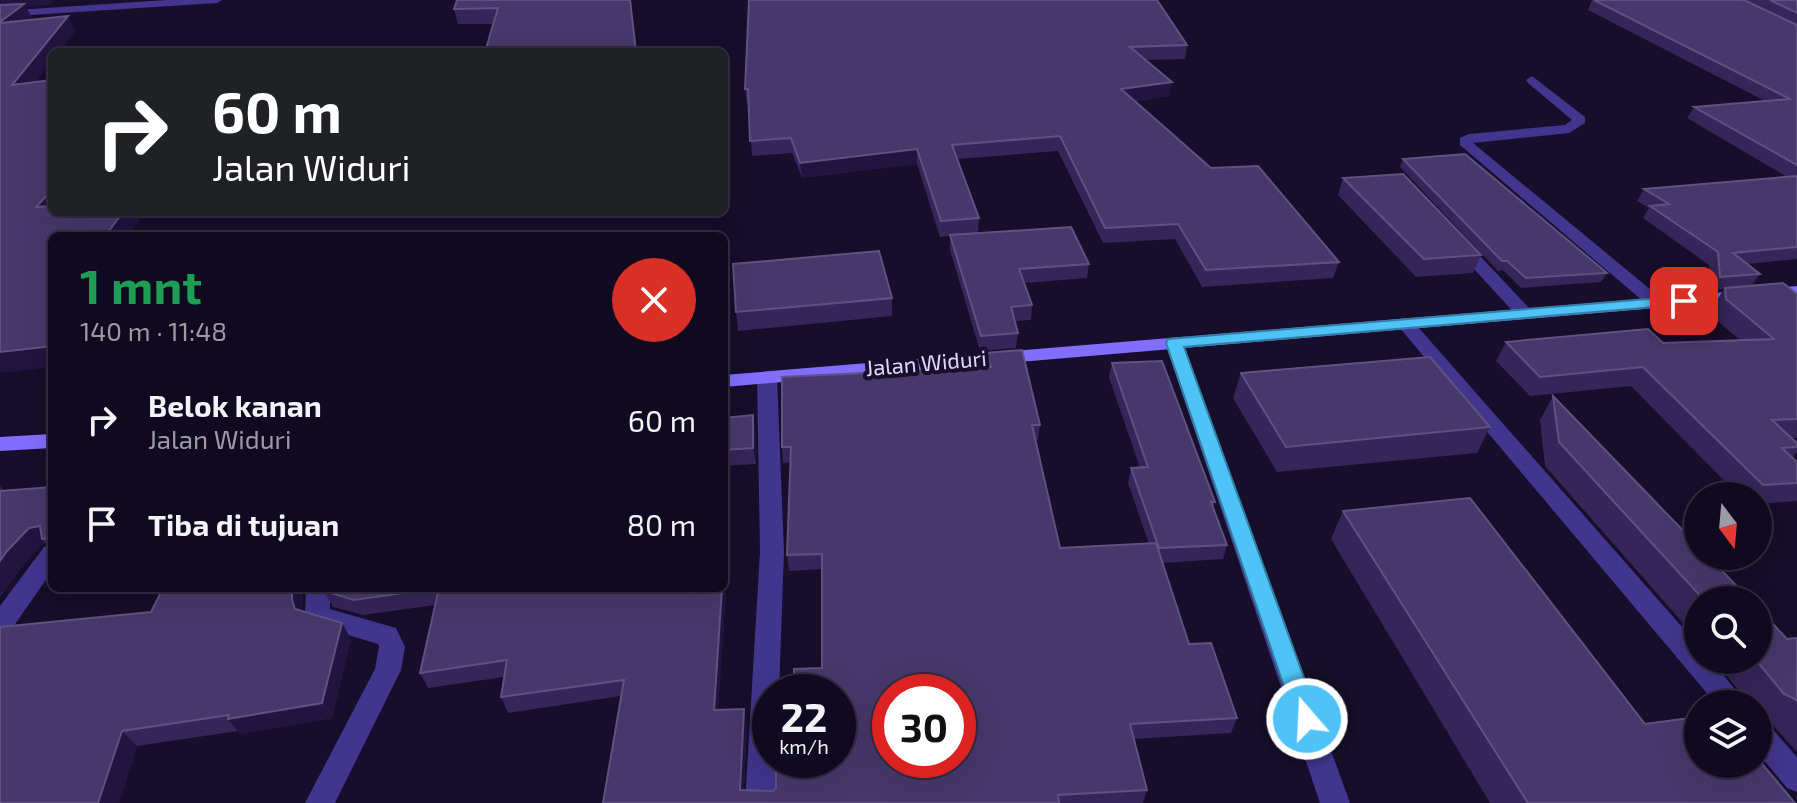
<!DOCTYPE html>
<html lang="id">
<meta charset="utf-8">
<style>
body{margin:0;font-family:"Exo 2",sans-serif;background:#1e182d;color:#f1f3f6;height:100vh;display:flex;flex-direction:column;font-size:30px;white-space:nowrap}
*{box-sizing:border-box;margin:0}
p{font-size:26px;color:#9c9aa5}
.icon{flex:none;width:44px;height:44px;fill:none;stroke:currentColor;stroke-width:2;stroke-linecap:round;stroke-linejoin:round}
.map{position:relative;flex:1;overflow:hidden}
.sheet{position:absolute;left:48px;top:232px;width:680px;height:360px;display:flex;flex-direction:column;background:#100a20;border-radius:12px;box-shadow:0 8px 32px #0002,0 0 0 2px #302b3e}
.sheet>*{flex:none}
.banner{position:absolute;left:48px;top:48px;width:680px;height:168px;border-radius:12px;box-shadow:0 8px 32px #0002,0 0 0 2px #302b3e;background:#202124;color:#fff;overflow:hidden}
.needle{width:52px;rotate:164deg}
.fabs{position:absolute;left:1684px;top:482px;display:grid;gap:16px}
.fabs a{display:grid;place-items:center;width:88px;height:88px;border-radius:50%;background:#100a20;box-shadow:0 8px 32px #0002,0 0 0 2px #302b3e;font-size:40px}
.speed{position:absolute;left:752px;top:674px;display:flex;gap:16px;font-size:40px;font-weight:700;text-align:center}
.speed>*{display:grid;place-content:center;width:104px;height:104px;border-radius:50%;background:#100a20;box-shadow:0 8px 32px #0002,0 0 0 2px #302b3e;line-height:1}
.speed small{font-size:20px;font-weight:400}
.speed .limit{border:12px solid #d22;background:#fff;color:#111}
.pin{position:absolute;display:grid;place-items:center;width:68px;height:68px;color:#fff;margin:-34px;border-radius:16px;box-shadow:0 4px 12px #0006}
.me{position:absolute;width:88px;margin:-44px;rotate:341deg;stroke-linejoin:round;filter:drop-shadow(0 0 6px #0008)}
.turn{display:flex;align-items:center;gap:28px;height:168px;padding:0 32px;font-size:36px}
.turn .icon{width:104px;height:104px;stroke-width:2.5}
.turn b{display:block;font-size:56px;line-height:68px}
.round{display:grid;place-items:center;flex:none;width:84px;height:84px;border-radius:42px;background:#1e182d}
.overview{display:flex;align-items:center;justify-content:space-between;height:136px;padding:0 32px}
h1{font-size:48px;font-weight:700;line-height:60px;color:#1e9e55}
ul{padding:0;list-style:none}
li{display:flex;align-items:center;gap:24px;height:104px;padding:0 32px}
li div{flex:1}
li b{display:block;font-size:30px}
li em{font-style:normal}
.map>svg:first-child{display:block}
.lines{fill:none;stroke-linecap:round;stroke-linejoin:round}
.minor{fill:#41358d;fill-rule:evenodd}
.secondary{fill:#816eff;fill-rule:evenodd}
.wall{fill:#352559}
.shaded-wall{fill:#21143f}
.building{fill:#47386b;stroke:#5f5182;stroke-width:2;fill-rule:evenodd}
.route{fill:#4fc3f7;stroke:#337fa1;stroke-width:2}
.labels{text-anchor:middle;stroke-width:8;stroke-linejoin:round;paint-order:stroke}
.street-label{font-size:22px;fill:#e0d7ff;stroke:#160e2a}
</style>
<div class="map">
<svg width="1797" height="803" viewBox="0 0 1797 803">
<rect width="100%" height="100%" fill="#160e2a"/>
<g class="lines">
<path class="minor" d="M167,0h55l-5,3 -217,14v-6z
M1532,76l53,41v6l-16,10 -96,10 189,156 3,4 -3,4h-12l-190,-162v-7l9,-4 96,-9 7,-5 -44,-37 -2,-3z
M1459,238l6,2 65,69 3,4 -3,4h-12l-65,-71v-6z
M1405,318l6,1 287,326v15h13l36,44h-31l-317,-377 -3,-4 3,-4z
M1174,337l9,6 167,460h-30l-155,-460z
M767,371l10,6 7,175 -5,140h-9v68h6l-1,43h-30l15,-251 -3,-175z
M52,544v27l-43,62 -9,3v-30l44,-59z
M306,588h24v21l66,19 9,19 -4,23 -66,133h-30l70,-134 4,-22 -1,-3 -70,-21 -3,-7z
M1758,720l10,4 29,33v35l-10,-4 -29,-35z"/>
<path class="secondary" d="M1797,286v10l-1073,91v-12z
M52,434v14l-52,3v-14z"/>
</g>
<path class="wall" d="M457,0h174l6,52 -144,-28h-35l-4,-15z
M749,0l438,45 -2,14 -39,1 26,22 -3,14 -34,5 76,67 128,94 -6,16 -131,9 -27,-48 -72,4 -45,-92 -100,8 21,59 -1,15 111,31 -2,14 -63,5 8,22 -1,15 -16,1 3,12 -2,15 -36,3 -30,-101v-14l-10,1 -23,-73 -115,14 -10,-25 -40,3 -4,-53 -1,1 -2,-15z
M1592,0h205v259l-50,5 13,10 -8,11 45,9v144h-5l5,5v9l-5,6 5,4v39l-39,3v-8h-19l-108,-110 -101,10 -34,-35 10,-19 157,1 77,-3 -26,-22 -1,-12 11,-17 -13,1 -2,-25 -66,-47 6,-10 -12,-7 7,-12 143,-12 -100,-59 7,-11 71,-6 -177,-91z
M1403,159l204,114 -6,9 -80,6 -18,-18 -5,1 -98,-104z
M1343,178l138,77 -8,18 -57,4 -78,-82z
M892,298v18l-154,15 -2,-19z
M986,353l54,72 -2,15h-2l24,108 89,-4 -21,-61 3,-15h9l-31,-91 3,-14 103,139 -2,7 14,36 -4,14 -61,4 27,81 48,74 -6,15 -97,6 13,51 -4,13h-540l18,-107 -113,17 -7,-16 3,-20 -76,11 -8,-15 15,-68 -72,10 -30,-8 -9,-16 403,-62 2,16 -11,165 29,14 -3,66 29,1 3,-3 46,-120v-99l-33,2 -2,-16 3,-93 -7,1 -1,-16 203,-80z
M1241,373l249,54 -13,26 -200,19 -44,-74z
M1553,396l197,204h-52v40l-153,-174 -5,-46z
M753,415l2,15 1,34 -32,2v-48z
M0,486l4,5 48,-4v64l-6,-7h-3l-21,23 -22,30z
M1343,511l302,213 150,79h-305l-159,-264z
M163,588h140l-1,23 49,28 -19,79 -92,16 -2,-3 -101,15 -18,57h-119l151,-191z
M1797,638v114l-27,-30 -10,-5 -2,-2v-11h-9l-34,-44h43l29,-21z"/>
<path class="shaded-wall" d="M0,0h54l-6,5 -22,2 6,11 -25,20 -7,-16z
M68,16l8,15 -17,21h-7v9l-30,40 -10,-16z
M1172,82l-3,14 -50,7 2,-14z
M917,149v15l-115,14 -2,-15z
M52,190v22l-16,-5z
M123,212h18l2,4 -14,20h-24z
M52,346v21l-52,6v-21z
M753,415l2,15 1,34 -3,-16z
M40,526l2,13 4,5h-3l-21,23 -22,30v-36l7,-10 22,-23z
M727,529l2,16 -12,181 -3,-16 8,-122h2z
M292,588h11l-1,28 -7,-7 -3,-9z
M342,623l9,16 -19,79 -92,16 -12,-15z
M744,709l3,15 -4,79 -3,-13z
M122,731l15,15 -18,57h-21z"/>
<path class="building" d="M457,0h173l6,52h-151l13,-44 -44,1z
M749,0h408l30,45 -57,2 42,35 -51,7 90,79 47,-2 81,96 -133,8 -28,-46 -73,4 -45,-92 -108,9 27,73 -38,3 -24,-72 -117,14 -9,-25 -41,3 -2,-52h-3z
M1594,0h150l53,25v140l-103,-58 96,-8z
M1770,0h27v13z
M24,4l-24,18v-17z
M68,16l-56,69 40,-5v110l-16,17 16,-1v6h71l-18,24h-53v110l-52,6v-329z
M1465,154l142,119 -81,5 -19,-17h-5l-99,-102z
M1403,174l78,81 -57,4 -81,-81z
M1797,176v71l-64,6 27,21 -40,3 -2,-25 -68,-46 19,-2 -25,-15z
M1071,227l18,37 -70,5 13,36 -21,2 7,26 -37,3 -31,-101z
M879,251l13,47 -156,14 -3,-48z
M1783,283l14,11v125l-25,1 25,23v4l-15,1 15,14v21l-34,2 -120,-118 -103,10 -34,-35 142,-13 15,14 111,-4 -48,-40 -1,-11z
M1022,350l18,75h-8l28,123 96,-5 33,101 22,-1 26,75 -107,6 17,66 -89,5 1,8h-456l21,-123 -123,17 6,-37 -87,13 19,-85h283l-8,122 30,-1 -4,81 33,1 3,-3v-28h62v-68h-44v-23l28,-1v-114l-35,1 4,-108h-9v-70l209,-10 -5,-14zM890,692h68v68h-68z
M1430,357l60,70 -204,20 -45,-74z
M1162,361l53,141h-4l16,43 -68,3 -28,-80 17,-1 -36,-104z
M1553,396l145,150v10h10l42,44h-46l-145,-158z
M753,415v33l-29,2v-32z
M52,487v51l-10,1 -2,-13 -11,2 -22,23 -7,10v-70z
M1470,498l175,226 53,-7v47h60v-5l37,44h-267l-185,-292z
M724,529h3l-3,37z
M163,588h129v12l3,9 47,14 -20,80 -94,16 1,-4 -107,16 -24,72h-98v-176l151,-15z
M323,588h115l-84,12 -30,-9z
M1758,608l29,31 10,-1v63l-2,-2 -11,-5 -28,-34h2z"/>
<path class="route" d="M1684,296l8,5 -2,3 -506,43 135,372 -4,8 -8,3 -9,-3 -132,-384 2,-4z"/>
<g class="labels">
<g class="street-label">
<text transform="translate(926 363) rotate(-5)" y="8">Jalan Widuri</text>
</g>
</g>
</svg>
<div class="fabs">
<a><svg class="needle" viewBox="-14 -14 28 28"><path d="M0-13l5 13h-10z" fill="#e53935"/><path d="M0 13l5-13h-10z" fill="#9c9aa5"/></svg></a>
<a><svg class="icon" aria-label="search" viewBox="0 0 24 24"><circle cx="10" cy="10" r="6"/><path d="M15 15l6 6"/></svg></a>
<a><svg class="icon" aria-label="layers" viewBox="0 0 24 24"><path d="M12 4l9 5-9 5-9-5zM3 14l9 5 9-5"/></svg></a>
</div>
<div class="speed"><div>22<small>km/h</small></div><div class="limit">30</div></div>
<div class="pin" style="left:1684px;top:301px;background:#d93025"><svg class="icon" aria-label="arrive" viewBox="0 0 24 24"><path d="M6 21V4h12l-3 4 3 4H6"/></svg></div>
<svg class="me" style="left:1307px;top:719px" viewBox="-20 -20 40 40"><circle r="17" fill="#4fc3f7" stroke="#fff" stroke-width="3"/><path d="M0-11L8 9 0 5-8 9z" fill="#fff"/></svg>
<div class="banner">
<div class="turn"><svg class="icon" aria-label="right" viewBox="0 0 24 24"><path d="M7 20v-9h11M14 6l5 5-5 5"/></svg><div><b>60 m</b>Jalan Widuri</div></div>
</div>
<section class="sheet">
<div class="overview"><div><h1>1 mnt</h1><p>140 m · 11:48</p></div><a class="round" style="background:#d93025;color:#fff"><svg class="icon" aria-label="close" viewBox="0 0 24 24"><path d="M6 6l12 12M18 6L6 18"/></svg></a></div>
<ul>
<li><svg class="icon" aria-label="right" viewBox="0 0 24 24"><path d="M7 20v-9h11M14 6l5 5-5 5"/></svg><div><b>Belok kanan</b><p>Jalan Widuri</p></div><em>60 m</em></li>
<li><svg class="icon" aria-label="arrive" viewBox="0 0 24 24"><path d="M6 21V4h12l-3 4 3 4H6"/></svg><div><b>Tiba di tujuan</b></div><em>80 m</em></li>
</ul>
</section>
</div>
